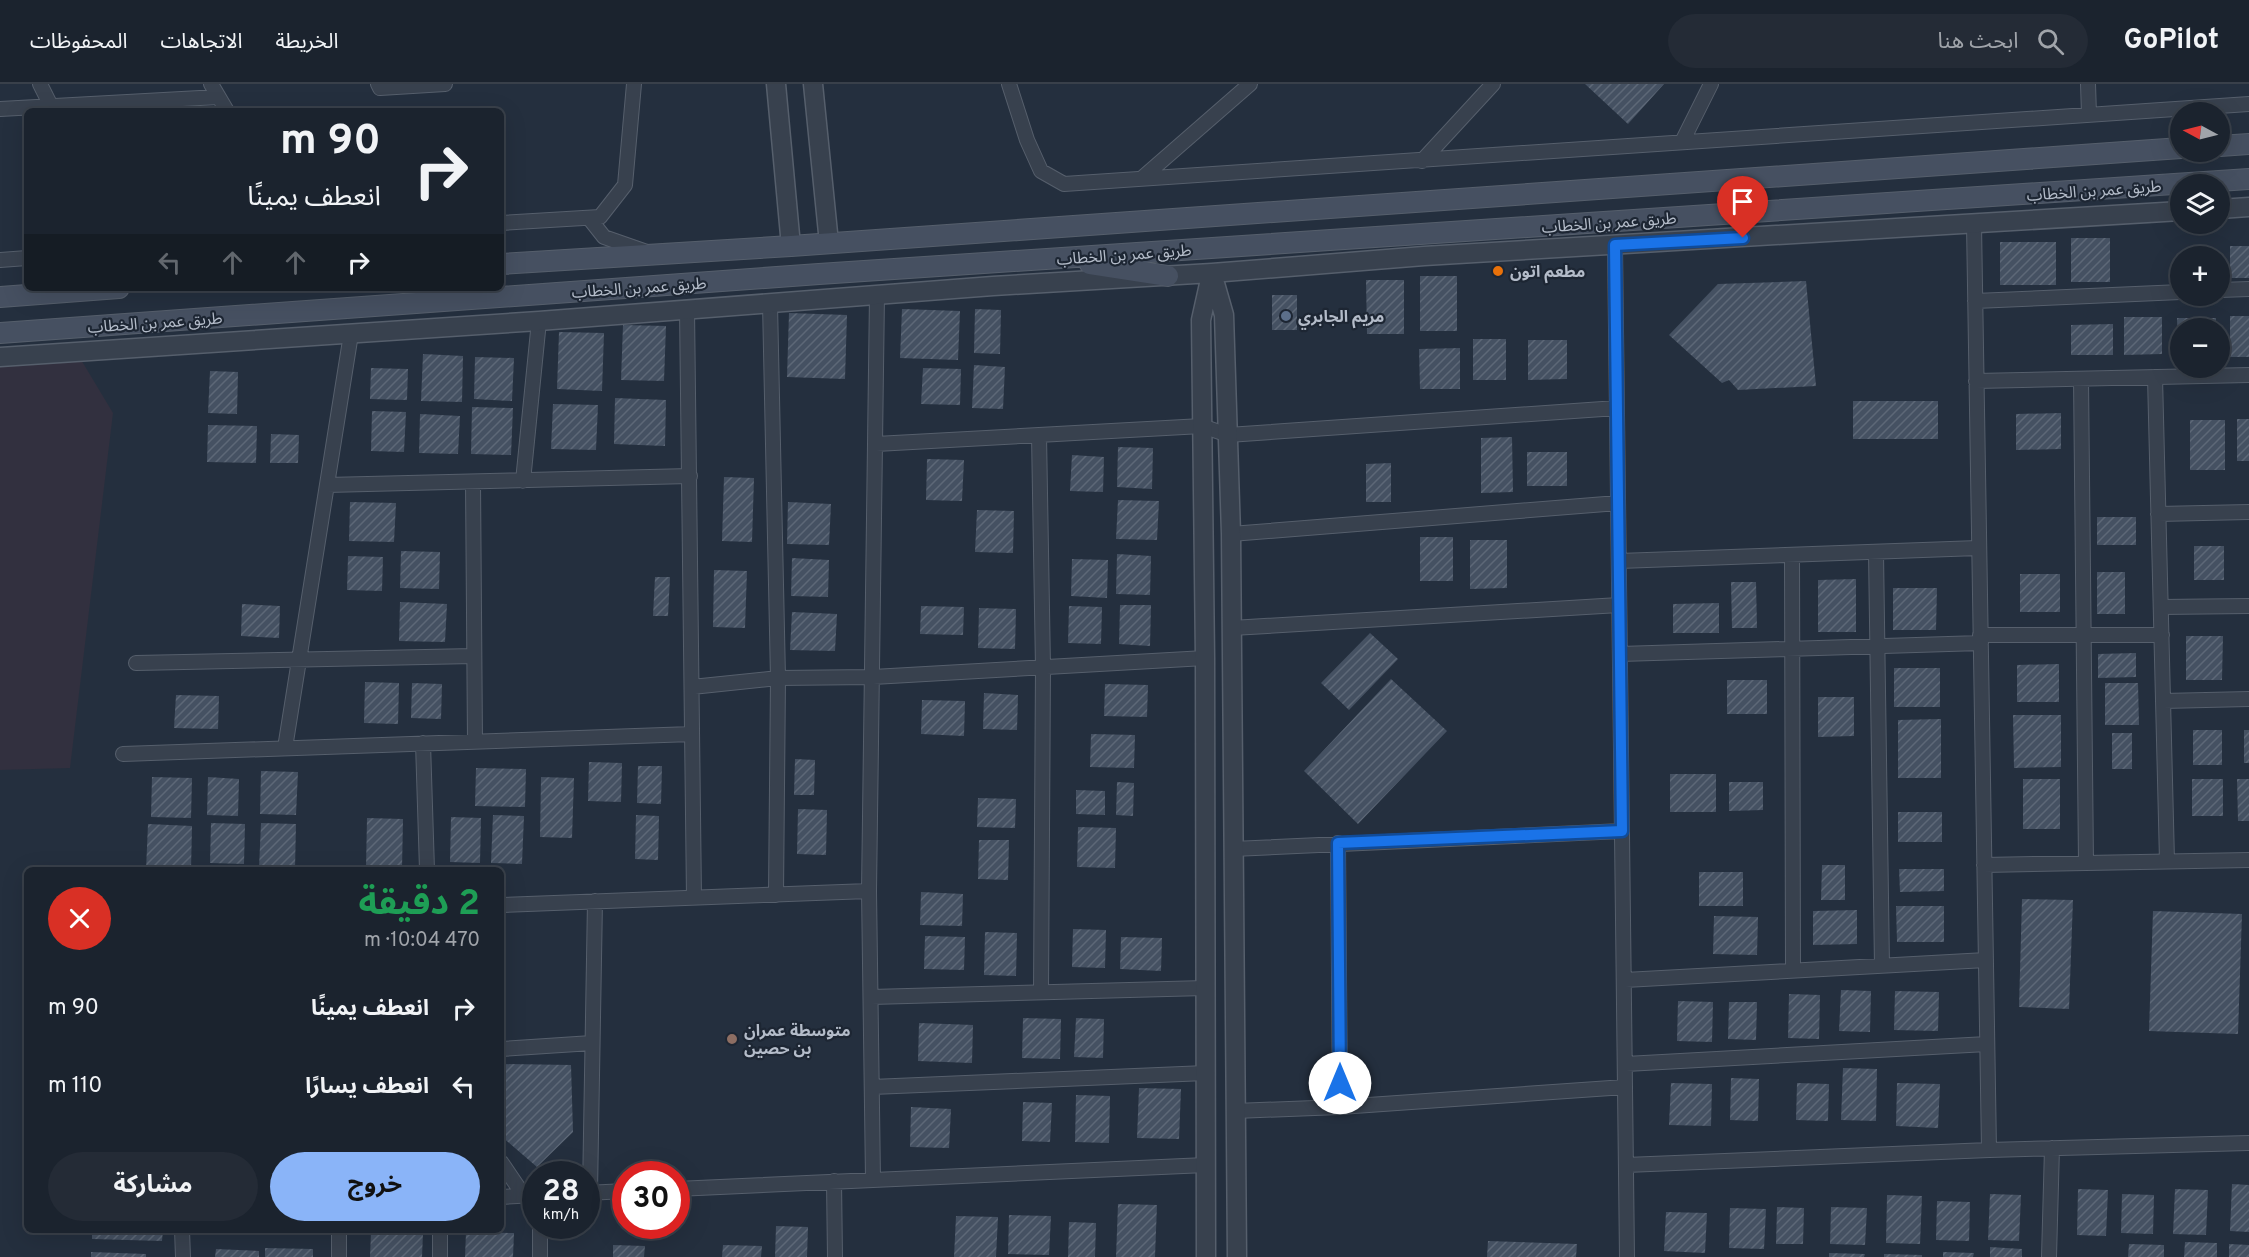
<!DOCTYPE html>
<html lang="ar">
<meta charset="utf-8">
<style>
body{margin:0;font-family:Overpass,"Noto Sans Arabic",sans-serif;background:#242b36;color:#f1f3f6;direction:rtl;height:100vh;display:flex;flex-direction:column;font-size:22px;white-space:nowrap}
*{box-sizing:border-box;margin:0}
p{font-size:20px;color:#a0a4aa}
.icon{flex:none;width:33px;height:33px;fill:none;stroke:currentColor;stroke-width:2;stroke-linecap:round;stroke-linejoin:round}
.map{position:relative;flex:1;overflow:hidden;direction:ltr}
.drawer{position:absolute;left:24px;top:783px;width:480px;height:366px;display:flex;flex-direction:column;background:#1b232e;border-radius:9px;box-shadow:0 6px 24px #0002,0 0 0 2px #39404a;direction:rtl}
.drawer>*{flex:none}
.hud{position:absolute;left:24px;top:24px;width:480px;height:183px;border-radius:9px;box-shadow:0 6px 24px #0002,0 0 0 2px #39404a;direction:rtl;background:#1b232e;color:#f1f3f6;overflow:hidden}
.needle{width:39px;rotate:277deg}
.buttons{position:absolute;left:2170px;top:18px;display:grid;gap:12px}
.buttons a{display:grid;place-items:center;width:60px;height:60px;border-radius:50%;background:#1b232e;box-shadow:0 6px 24px #0002,0 0 0 2px #39404a;font-size:30px}
.speed{position:absolute;left:522px;top:1077px;display:flex;gap:12px;font-size:30px;font-weight:700;text-align:center}
.speed>*{display:grid;place-content:center;width:78px;height:78px;border-radius:50%;background:#1b232e;box-shadow:0 6px 24px #0002,0 0 0 2px #39404a;line-height:1}
.speed small{font-size:15px;font-weight:400}
.speed .limit{border:9px solid #d22;background:#fff;color:#111}
.pin{position:absolute;display:grid;place-items:center;width:51px;height:51px;color:#fff;margin:-62px -26px;border-radius:50% 50% 50% 0;rotate:-45deg;box-shadow:0 0 6px #0007}
.pin .icon{rotate:45deg}
.me{position:absolute;width:66px;margin:-33px;rotate:0deg;stroke-linejoin:round;filter:drop-shadow(0 0 4px #0008)}
.turn{display:flex;align-items:center;gap:21px;height:126px;padding:0 24px;font-size:27px}
.turn .icon{width:78px;height:78px;stroke-width:2.5}
.turn b{display:block;font-size:42px;line-height:51px}
.lanes{display:flex;align-items:center;height:57px;padding:0 24px;background:#0003;justify-content:center;gap:30px;direction:ltr}
.lanes .off{opacity:.35}
.round{display:grid;place-items:center;flex:none;width:63px;height:63px;border-radius:32px;background:#242b36}
.overview{display:flex;align-items:center;justify-content:space-between;height:102px;padding:0 24px}
h1{font-size:36px;font-weight:700;line-height:45px;color:#1e9e55}
.primary-button{display:flex;gap:12px;margin-top:auto;padding:12px 24px}
.primary-button a{flex:1;height:69px;border-radius:36px;background:#8ab4f8;color:#111;font-size:24px;font-weight:700;line-height:69px;text-align:center}
.primary-button a+a{background:#242b36;color:#f1f3f6}
ul{padding:0;list-style:none}
li{display:flex;align-items:center;gap:18px;height:78px;padding:0 24px}
li div{flex:1}
li b{display:block;font-size:22px}
li em{font-style:normal}
header{display:flex;align-items:center;gap:36px;box-sizing:border-box;height:84px;padding:0 30px;background:#1b232e;border-bottom:2px solid #39404a}
header strong{font-size:28px}
nav{display:flex;gap:33px;margin-inline-start:auto;font-size:21px}
.search{width:420px;height:54px;background:#242b36;display:flex;align-items:center;gap:15px;box-sizing:border-box;padding:0 21px;border-radius:33px;color:#a0a4aa;font-size:22px}
.map>svg:first-child{display:block}
.medical{fill:#32303f}
.building{fill:url(#building-hatch)}
.lines{fill:none;stroke-linecap:round;stroke-linejoin:round}
.minor-casing{stroke:#565f6c;stroke-width:16}
.tertiary-casing{stroke:#565f6c;stroke-width:21}
.secondary-casing{stroke:#565f6c;stroke-width:22}
.minor{stroke:#38414e;stroke-width:14}
.tertiary{stroke:#38414e;stroke-width:18}
.secondary{stroke:#465061;stroke-width:20}
.route-casing{stroke:#114b97;stroke-width:15}
.route{stroke:#1a73e8;stroke-width:10}
.food-dot{fill:#e8710a;stroke:#1d2633;stroke-width:2}
.service-dot{fill:#5c6f8a;stroke:#1d2633;stroke-width:2}
.education-dot{fill:#8d6e63;stroke:#1d2633;stroke-width:2}
.labels{text-anchor:middle;stroke-width:4.5;stroke-linejoin:round;paint-order:stroke}
.street-label{font-size:16px;fill:#b4bcc9;stroke:#1d2633}
.poi-label{font-size:16px;font-weight:bold;fill:#b4bcc9;stroke:#1d2633;text-anchor:start}
</style>
<header>
<strong>GoPilot</strong>
<div class="search"><svg class="icon" aria-label="search" viewBox="0 0 24 24"><circle cx="10" cy="10" r="6"/><path d="M15 15l6 6"/></svg>ابحث هنا</div>
<nav><a>الخريطة</a><a>الاتجاهات</a><a>المحفوظات</a></nav>
</header>
<div class="map">
<svg width="2249" height="1173" viewBox="0 0 2249 1173">
<defs>
<pattern id="building-hatch" width="6" height="6" patternUnits="userSpaceOnUse" patternTransform="scale(1.5)"><rect width="6" height="6" fill="#455162"/><path d="M-1 1l2-2M0 6l6-6M5 7l2-2" fill="none" stroke="#5d6877"/></pattern>
</defs>
<rect width="100%" height="100%" fill="#242f3e"/>
<path class="medical" d="M80,274l33,55 -43,355 -70,2v-404z"/>
<path class="building" d="M1585,0h79l-36,40z
M2071,154h39v44h-39z
M2000,158h56v43h-56z
M2230,162h19v32h-19z
M1420,192h37v55h-37z
M1366,196h38v54h-37z
M1806,197l10,105 -78,4 -9,-10 -7,3 -53,-48 49,-51z
M1272,211h25v35h-25z
M902,225l58,2 -2,49 -58,-2z
M975,225l26,1 -1,44 -26,-1z
M789,229l58,2 -2,64 -58,-2z
M2230,232h19v41h-19z
M2124,233h38v37l-38,1z
M2177,234h39v10h-35v26h-3z
M2113,240v31h-42v-30z
M623,241l43,1 -2,55 -43,-1z
M559,248l45,1 -2,58 -45,-2z
M1473,255h33v41h-33z
M1528,256h39v39l-39,1z
M1460,264v41h-40l-1,-40z
M423,270l40,2 -1,46 -41,-1z
M475,273l39,1 -2,43 -38,-2z
M974,281l31,2 -2,42 -31,-1z
M371,284l37,1 -1,31 -37,-1z
M923,284l38,1 -1,36 -39,-1z
M210,287l28,1 -1,42 -29,-1z
M615,314l51,2 -1,46 -51,-2z
M1853,317h85v38h-85z
M553,320l45,1 -2,45 -45,-1z
M472,323l41,1 -2,47 -40,-1z
M372,327l34,1 -2,40 -33,-1z
M2061,329v36l-45,1v-36z
M420,330l40,2 -2,38 -39,-1z
M2237,335h12v42h-12z
M2190,336h35v50h-35z
M208,341l49,1 -1,37 -49,-1z
M271,350l28,1 -1,28h-28z
M1512,353l1,55 -32,1v-55z
M1118,363l35,1 -1,41 -35,-2z
M1527,368h40v34h-40z
M1072,371l32,2 -1,35 -33,-1z
M927,375l37,1 -2,41 -36,-1z
M1391,379v39h-25v-38z
M724,393l30,1 -2,64 -30,-1z
M1118,416l41,1 -2,39 -41,-1z
M350,418l46,1 -2,39 -45,-1z
M788,418l43,2 -2,41 -42,-1z
M977,426l37,1 -1,42 -38,-1z
M2097,433h39v28h-39z
M1420,453h33v44h-33z
M1470,456h37v48l-37,1z
M2194,462h30v34h-30z
M401,467l39,1 -1,37 -39,-1z
M1117,470l34,2 -1,39 -34,-1z
M348,472l35,1 -1,34 -35,-1z
M792,474l37,2 -1,37 -37,-1z
M1072,475l36,1 -1,38 -36,-2z
M714,486l33,1 -2,57 -32,-1z
M2097,488h28v42h-28z
M2020,490h40v38h-40z
M655,493h15l-2,39h-15z
M1856,495v53h-38v-52z
M1731,498h25l1,46h-25z
M1893,504h44l-1,42h-43z
M400,518l47,2 -2,38 -46,-1z
M1719,519v30h-46v-29z
M242,520l38,2 -1,32 -38,-2z
M1120,521h31l-1,41 -31,-2z
M921,522l43,1 -1,28 -43,-1z
M1069,522l33,1 -1,37 -33,-1z
M979,524l37,1 -1,40 -37,-1z
M792,528l45,2 -2,37 -45,-1z
M1370,549l28,26 -49,51 -28,-27z
M2186,552h37l-1,44h-36z
M2136,569v24l-38,1v-24z
M2059,580v38h-42v-37z
M1894,584h46v39h-46z
M1391,595l56,52 -89,93 -54,-53z
M1727,596h40v34h-40z
M365,598l34,1 -1,41 -34,-1z
M412,599l30,1 -1,35 -30,-1z
M2105,599h33l1,42h-34z
M1105,600l43,1 -1,32 -43,-1z
M984,609l34,2 -1,35 -34,-1z
M176,611l43,1 -1,33 -44,-1z
M1818,613h36v39l-36,1z
M922,616l43,1 -1,35 -43,-2z
M2013,631h48v52l-47,1z
M1941,635v59h-43v-58z
M2193,646h29v35h-29z
M2244,646h5v33h-5z
M2112,649h20v36h-20z
M1091,650l44,1 -1,33 -44,-1z
M795,675l20,1 -1,35h-20z
M589,678l33,1 -1,39 -33,-1z
M638,682h24l-1,38 -24,-1z
M476,684l50,1 -1,38 -50,-1z
M261,687l37,1 -2,43 -36,-1z
M1670,690h46v38h-46z
M152,693l40,1 -1,40 -40,-1z
M208,693l31,2 -1,37 -31,-1z
M541,693l33,1 -2,60 -32,-1z
M2023,695h37v50h-37z
M2192,695h31v37h-31z
M2237,695h12v42h-11z
M1117,698l17,1 -1,33 -17,-1z
M1729,698h34v28l-34,1z
M1076,706l29,1v24l-29,-1z
M978,714l38,1 -1,29 -38,-1z
M798,725l29,1 -1,45 -29,-1z
M1898,728h44v30h-44z
M493,731l31,1 -2,48 -31,-1z
M636,731l23,1 -1,44 -23,-1z
M451,733l30,1 -1,45 -30,-1z
M367,734l36,1 -1,50 -36,-1z
M211,739l34,1 -1,40 -34,-1z
M261,739l35,1 -1,45 -36,-1z
M148,740l44,2 -1,44h-45z
M1078,743l38,1 -1,40 -38,-1z
M979,756h30l-1,40 -30,-1z
M1822,781h23v35h-24z
M1899,785h45v22l-44,1z
M1699,788h44v34h-44z
M921,808l42,2 -1,32 -42,-1z
M2022,815l51,1 -4,109 -50,-2z
M1896,822h48v36h-47z
M1857,826v34l-44,1v-34z
M2153,827l89,3 -4,120 -89,-3z
M1714,832l44,1 -1,38 -44,-1z
M1073,845l33,1 -1,38 -33,-1z
M985,848l32,1 -1,43 -32,-1z
M925,852l40,1 -1,33 -40,-1z
M1121,853l41,1 -1,33 -41,-2z
M1841,906l30,1 -1,41 -31,-1z
M1895,907l44,1 -1,39 -44,-1z
M1789,910l31,1 -1,44 -31,-1z
M1678,917l35,1 -1,40 -35,-1z
M1729,918h28l-1,38 -28,-1z
M1023,934l38,1 -1,40 -38,-1z
M1076,934l28,1 -1,39 -29,-1z
M919,939l54,2 -1,38 -54,-2z
M501,980l70,1 2,67 -36,35 -36,-31z
M1843,984l34,1 -1,52 -35,-1z
M1731,994l28,1 -1,42 -28,-1z
M1671,999l41,1 -1,42 -42,-1z
M1797,999l32,1 -1,37 -32,-1z
M1897,999l43,1 -2,44 -42,-2z
M1139,1004l42,1 -2,50 -42,-1z
M1076,1011l34,1 -1,47 -34,-1z
M1023,1018l29,1 -2,39 -28,-1z
M911,1023l40,2 -2,39 -39,-1z
M2232,1100l17,1v47l-19,-1z
M2078,1105l30,1 -2,46 -29,-1z
M2175,1105l33,1 -2,45 -33,-1z
M1990,1110l31,1 -2,46 -31,-1z
M2122,1110l32,1 -1,39 -32,-1z
M1887,1111l35,1 -2,48 -34,-1z
M1937,1117l33,1 -1,39 -33,-1z
M1118,1120l39,1 -2,52h-39z
M1777,1123l27,1 -1,36h-27z
M1831,1123l36,1 -2,37 -35,-1z
M1730,1124l36,1 -2,40 -35,-1z
M1666,1128l41,1 -2,40 -41,-2z
M1009,1131l42,1 -2,39 -41,-1z
M956,1132l42,1 -2,40h-42z
M1069,1138l27,1 -1,34h-27z
M776,1142l32,1 -1,30h-32z
M92,1146h71l-1,11 -70,-2z
M210,1146h32l-1,4 -31,-1z
M371,1148l52,1 -1,24h-52z
M466,1148l48,1 -1,24h-48z
M1488,1157l89,3 -1,13h-89z
M2185,1158l32,1v14h-33z
M2129,1160l35,1v12h-36z
M2229,1160l20,1v12h-20z
M613,1161l32,1 -1,11h-31z
M723,1161l39,1 -1,11h-39z
M1990,1163l32,2v8h-32z
M265,1164l48,1v8h-48z
M216,1165l43,2v6h-44z
M91,1168l55,2v3h-55z
M1943,1168l31,1 -1,4h-30z
M1829,1169l36,1 -1,3h-35z
M1884,1170l38,1v2h-38z"/>
<g class="lines">
<g class="minor-casing">
<path id="minor" d="M40,0l11,22
M211,0l16,27
M378,0l2,4 65,-4
M1009,0l18,56 14,31 23,13 1185,-80
M2088,0l1,30
M0,25l218,-12
M1682,58l29,-58
M1422,77l71,-77
M1141,95l109,-95
M589,134l15,19 43,15
M501,139l99,-6 25,-32 9,-101
M1974,140l15,926
M1615,161l12,1012
M0,176l27,-2
M2220,206l29,-1
M1975,217l206,-9
M770,220l8,374 -2,217
M687,225l7,589
M2155,293l12,484
M2081,295l5,484
M1976,297l273,-6
M1039,351l4,232 -2,325
M876,360l326,-18 26,9 389,-27
M523,397l16,-160
M473,398l2,260
M327,401l363,-9
M2158,430l91,-2
M1231,450l387,-31
M1876,469l6,413
M1792,471l1,416
M1619,477l359,-13
M2161,523l88,-1
M1232,544l387,-23
M1980,551h182
M1620,570l361,-11
M136,579l338,-7
M692,603l86,-9 95,-1 332,-19
M2163,617l86,-2
M423,659l4,127
M285,664l66,-414
M123,670l569,-20
M1338,759l2,264
M1233,765l389,-18
M1984,781l265,-5
M501,821l368,-14
M1625,896l361,-20
M871,913l334,-9
M501,965l91,-6
M1626,980l361,-20
M872,1003l334,-14
M1235,1027l105,-4 285,-20
M501,1078l23,34
M1626,1081l363,-15 260,-7
M873,1095l-4,-288 8,-596
M834,1097l1,76
M676,1105l530,-24
M590,1108l5,-291
M586,1109l40,-2
M501,1113l35,-2
M182,1146l1,27
M440,1146v27
M339,1173v-27
M540,1173v-31
M2049,1173l3,-109"/>
</g>
<g class="tertiary-casing">
<path id="tertiary" d="M776,0l15,162
M813,0l16,159
M2220,125l29,-2
M1212,189l12,42 7,219 6,723
M0,273l539,-36 454,-35 219,-13 212,-17 757,-45
M1206,1173l-1,-599 -4,-338 10,-45"/>
</g>
<g class="secondary-casing">
<path id="secondary" d="M2220,62l29,-2
M501,180l290,-18 1390,-98
M1090,180l78,12
M0,213l119,-9
M0,249l819,-59 1430,-95"/>
</g>
<use href="#minor" class="minor"/>
<use href="#tertiary" class="tertiary"/>
<use href="#secondary" class="secondary"/>
</g>
<g class="lines">
<g class="route-casing">
<path id="route" d="M1340,999l-2,-240 284,-12 -7,-586 128,-7"/>
</g>
<use href="#route" class="route"/>
</g>
<circle class="food-dot" cx="1498" cy="187" r="6"/>
<circle class="service-dot" cx="1286" cy="232" r="6"/>
<circle class="education-dot" cx="732" cy="955" r="6"/>
<g class="labels">
<g class="street-label">
<text transform="translate(2094 106) rotate(-4)" y="6">طريق عمر بن الخطاب</text>
<text transform="translate(1609 138) rotate(-4)" y="6">طريق عمر بن الخطاب</text>
<text transform="translate(1124 170) rotate(-4)" y="6">طريق عمر بن الخطاب</text>
<text transform="translate(639 203) rotate(-4)" y="6">طريق عمر بن الخطاب</text>
<text transform="translate(155 238) rotate(-4)" y="6">طريق عمر بن الخطاب</text>
</g>
<g class="poi-label">
<text x="1510" y="193">مطعم اتون</text>
<text x="1298" y="238">مريم الجابري</text>
<text x="744" y="952">متوسطة عمران<tspan x="744" dy="18">بن حصين</tspan></text>
</g>
</g>
</svg>
<div class="buttons">
<a><svg class="needle" viewBox="-14 -14 28 28"><path d="M0-13l5 13h-10z" fill="#e53935"/><path d="M0 13l5-13h-10z" fill="#a0a4aa"/></svg></a>
<a><svg class="icon" aria-label="layers" viewBox="0 0 24 24"><path d="M12 4l9 5-9 5-9-5zM3 14l9 5 9-5"/></svg></a>
<a>+</a>
<a>−</a>
</div>
<div class="speed"><div>28<small>km/h</small></div><div class="limit">30</div></div>
<div class="pin" style="left:1743px;top:154px;background:#d93025"><svg class="icon" aria-label="arrive" viewBox="0 0 24 24"><path d="M6 21V4h12l-3 4 3 4H6"/></svg></div>
<svg class="me" style="left:1340px;top:999px" viewBox="-20 -20 40 40"><circle r="19" fill="#fff"/><path d="M0-13L10 11 0 6-10 11z" fill="#1a73e8"/></svg>
<div class="hud">
<div class="turn"><svg class="icon" aria-label="right" viewBox="0 0 24 24"><path d="M7 20v-9h11M14 6l5 5-5 5"/></svg><div><b>90 m</b>انعطف يمينًا</div></div>
<div class="lanes"><svg class="icon off" aria-label="left" viewBox="0 0 24 24"><path d="M17 20v-9H6M10 6l-5 5 5 5"/></svg><svg class="icon off" aria-label="ahead" viewBox="0 0 24 24"><path d="M12 20V5M6 11l6-6 6 6"/></svg><svg class="icon off" aria-label="ahead" viewBox="0 0 24 24"><path d="M12 20V5M6 11l6-6 6 6"/></svg><svg class="icon" aria-label="right" viewBox="0 0 24 24"><path d="M7 20v-9h11M14 6l5 5-5 5"/></svg></div>
</div>
<section class="drawer">
<div class="overview"><div><h1>2 دقيقة</h1><p>470 m · 10:04</p></div><a class="round" style="background:#d93025;color:#fff"><svg class="icon" aria-label="close" viewBox="0 0 24 24"><path d="M6 6l12 12M18 6L6 18"/></svg></a></div>
<ul>
<li><svg class="icon" aria-label="right" viewBox="0 0 24 24"><path d="M7 20v-9h11M14 6l5 5-5 5"/></svg><div><b>انعطف يمينًا</b></div><em>90 m</em></li>
<li><svg class="icon" aria-label="left" viewBox="0 0 24 24"><path d="M17 20v-9H6M10 6l-5 5 5 5"/></svg><div><b>انعطف يسارًا</b></div><em>110 m</em></li>
</ul>
<div class="primary-button"><a>خروج</a><a>مشاركة</a></div>
</section>
</div>
